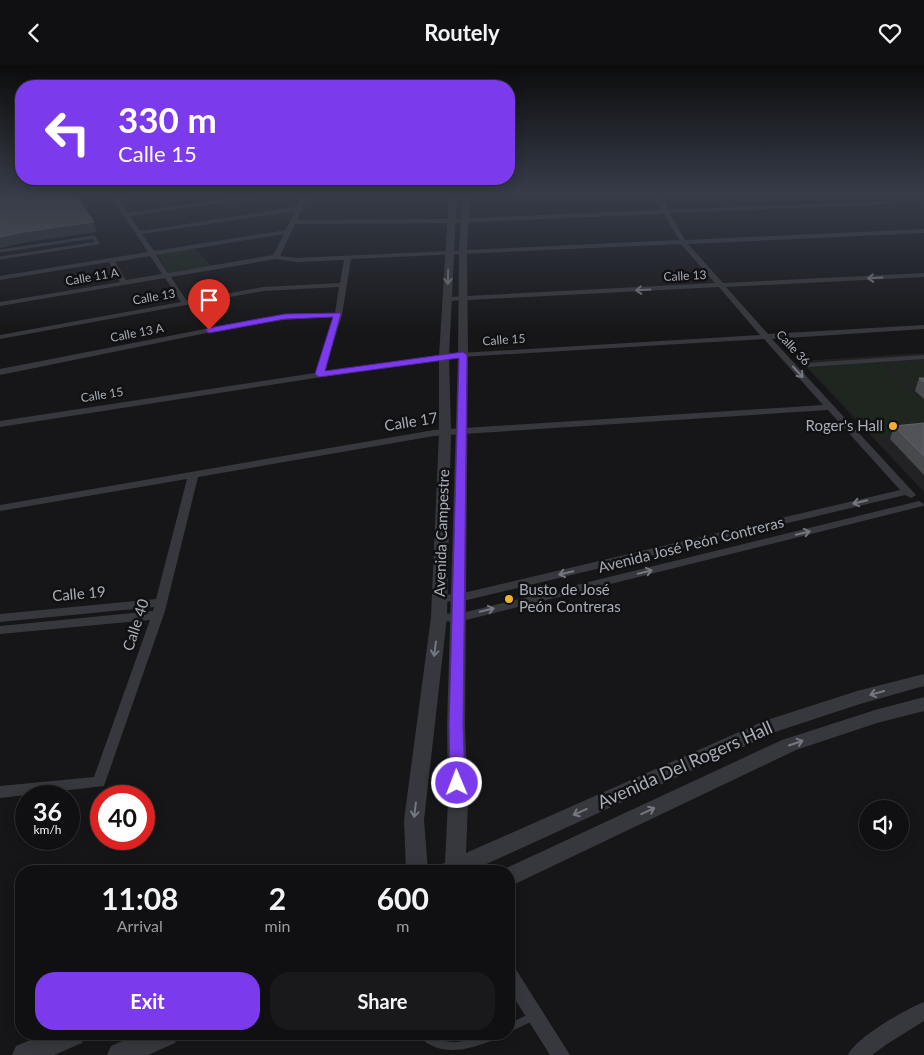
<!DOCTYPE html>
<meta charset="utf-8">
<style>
body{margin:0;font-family:Lato,sans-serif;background:#19191b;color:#f1f3f6;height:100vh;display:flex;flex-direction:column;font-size:19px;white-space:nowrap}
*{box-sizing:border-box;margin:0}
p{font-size:16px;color:#9c9d9f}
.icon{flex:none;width:28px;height:28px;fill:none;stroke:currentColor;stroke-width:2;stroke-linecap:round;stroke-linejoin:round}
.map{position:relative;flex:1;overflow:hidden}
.sheet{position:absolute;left:15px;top:800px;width:500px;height:175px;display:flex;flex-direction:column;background:#101012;border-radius:20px;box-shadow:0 2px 12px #0003,0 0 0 1px #303032}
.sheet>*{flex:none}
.hud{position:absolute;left:15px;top:15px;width:500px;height:105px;border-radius:20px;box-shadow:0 2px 12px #0003,0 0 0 1px #303032;background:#7c3aed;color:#fff;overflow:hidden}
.tools{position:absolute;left:859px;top:735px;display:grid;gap:10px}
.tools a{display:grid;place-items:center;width:50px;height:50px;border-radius:50%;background:#101012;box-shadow:0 2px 12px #0003,0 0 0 1px #303032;font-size:25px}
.speed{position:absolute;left:15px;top:720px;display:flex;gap:10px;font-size:25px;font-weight:700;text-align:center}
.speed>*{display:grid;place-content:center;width:65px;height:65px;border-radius:50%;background:#101012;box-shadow:0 2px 12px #0003,0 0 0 1px #303032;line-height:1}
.speed small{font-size:12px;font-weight:400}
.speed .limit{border:8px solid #d22;background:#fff;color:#111}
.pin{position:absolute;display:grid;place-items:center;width:42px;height:42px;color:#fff;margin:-51px -21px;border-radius:50% 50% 50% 0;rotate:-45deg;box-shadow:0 0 5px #0007}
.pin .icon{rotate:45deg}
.me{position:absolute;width:55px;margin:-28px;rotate:359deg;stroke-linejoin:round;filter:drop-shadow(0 0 4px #0008)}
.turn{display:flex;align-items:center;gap:18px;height:105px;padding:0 20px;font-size:22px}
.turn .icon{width:65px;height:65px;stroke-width:2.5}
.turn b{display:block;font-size:35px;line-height:42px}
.eta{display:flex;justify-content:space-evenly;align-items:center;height:85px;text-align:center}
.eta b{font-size:30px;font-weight:700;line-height:35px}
.cta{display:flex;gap:10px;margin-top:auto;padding:10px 20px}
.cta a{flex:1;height:58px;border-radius:20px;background:#7c3aed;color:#fff;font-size:20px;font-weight:700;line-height:58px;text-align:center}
.cta a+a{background:#19191b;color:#f1f3f6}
header{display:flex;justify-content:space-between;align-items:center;height:65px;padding:0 20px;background:#101012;font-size:22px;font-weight:700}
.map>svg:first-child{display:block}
.built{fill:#222225}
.green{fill:#1e261f}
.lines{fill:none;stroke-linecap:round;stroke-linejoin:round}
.service-far2{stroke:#37383d;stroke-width:3}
.service-far1{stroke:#37383d;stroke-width:4}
.service{stroke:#37383d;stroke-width:8}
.minor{fill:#37383d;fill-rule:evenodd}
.tertiary{fill:#37383d;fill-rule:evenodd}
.wall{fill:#47494d}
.shaded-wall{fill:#2f3033}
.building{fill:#525359;stroke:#5f6168}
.oneway{stroke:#757881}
.route{fill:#7c3aed;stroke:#51269a}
.poi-dot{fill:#f2b134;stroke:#111113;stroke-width:2}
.labels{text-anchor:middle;stroke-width:5;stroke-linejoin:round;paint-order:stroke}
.far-street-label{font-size:12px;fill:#a8adb8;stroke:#111113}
.street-label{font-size:15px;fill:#a8adb8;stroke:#111113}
.poi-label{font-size:15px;fill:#a8adb8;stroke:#111113;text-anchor:end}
.near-street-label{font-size:18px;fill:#a8adb8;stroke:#111113}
</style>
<header><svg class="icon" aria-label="back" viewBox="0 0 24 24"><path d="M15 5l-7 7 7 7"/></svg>Routely<svg class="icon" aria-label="heart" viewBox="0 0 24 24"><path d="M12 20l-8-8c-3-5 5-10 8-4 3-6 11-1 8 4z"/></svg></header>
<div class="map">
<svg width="924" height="990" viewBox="0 0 924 990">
<rect width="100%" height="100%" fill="#161618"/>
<path class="built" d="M924,288v139l-123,-131z"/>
<path class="green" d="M195,183l16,18 -42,7 -12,-19z
M924,296v27l-8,1 -29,-26z
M882,298l42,39v32l-47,4 -67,-70z"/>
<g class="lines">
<path class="service-far2" d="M0,132l16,-3
M0,186l94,-14 4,6 -98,15"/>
<path class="service-far1" d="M808,300l116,-8"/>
<path class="service" d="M509,963l25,-12
M422,969c22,21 51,10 76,0"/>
<path class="minor" d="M109,129h6l1,2 34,-2 -3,2 -29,3 10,14 134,-19h13l-145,22 10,15 157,-24 6,-13h6l-12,26 155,-1 210,-9 -9,-16h6l9,16 223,-9 -2,3 -219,9 15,27 239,-11v4l-236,11 35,39 201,-10v4l-198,10 42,47 156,-9v4l-152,10 144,156 -5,3 -6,-3 -446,107 -23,-1 -2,-3 2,-3 23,-1 441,-104 -72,-80 -394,26 -236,41 -33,134 -61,175 -104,12v-12l94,-9 56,-157 -150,14v-8l153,-15 1,-4 -154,15v-8l156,-15 31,-120 -187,32v-6l434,-75 389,-25 -59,-66 -320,19 -444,69v-6l315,-48 18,-56 -67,4 -266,54v-6l266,-52 69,-4 4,-26 -76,4 -263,48v-4l181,-33 -16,-24 -165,28v-4l120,-20 -11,-20 -109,18v-4l148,-24zM295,146l-9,19 -132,21 -12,-17zM664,149l15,26 -382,18 -17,-2 15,-32 157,-1zM284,169l-11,21 -105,18 -12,-18zM681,179l34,39 -267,14 -4,2 4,2 271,-14 41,48 -316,19 -120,18 18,-57 9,-56zM150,191l12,18 -36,6 -11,-18zM276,194l21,3 47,-2 -4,23 -77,4 -76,14 -16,-24z
M314,129h175l-3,2h-169z
M919,436l5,3 -1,2 -465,116 -19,-1 -6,-4 6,-4 19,1z
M509,901l6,2 55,87h-20l-41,-65z
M924,937v19l-37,23 -15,11h-24c7,-17 58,-46 76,-53z"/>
<path class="tertiary" d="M449,129h8l-8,162 2,76 -4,185 -23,203 4,51h-22l-2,-51 27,-203 8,-185v-76z
M462,129h8l-3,58 1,103 -3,371 3,76 -2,51 298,-132 93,-30 67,-17v12l-64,18 -82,27 -307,140h-33l3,-7 4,-1 3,-61 -1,-76 11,-371 1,-103z
M924,632v14l-47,12 -81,27 -279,133 -8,2v-14h-9l282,-131 93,-30z
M45,969h40l-3,9 -28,12h-42l4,-9z
M138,969h40l-3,9 -27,12h-41l4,-9z"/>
</g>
<path class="wall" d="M919,313h5v21l-9,-8z
M924,358v52l-34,-36 4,-13z"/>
<path class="shaded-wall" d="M94,157l3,10 -70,10 -27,6v-11l24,-5z"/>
<path class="building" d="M19,129h56l19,28 -70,10 -24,5v-40z
M919,313h5v4z
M924,358v33l-30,-30z"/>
<defs><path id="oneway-shaft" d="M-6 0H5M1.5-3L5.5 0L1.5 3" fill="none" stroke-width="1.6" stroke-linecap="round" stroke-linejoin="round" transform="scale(1.25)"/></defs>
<g class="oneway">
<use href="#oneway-shaft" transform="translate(448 212) rotate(91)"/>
<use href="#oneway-shaft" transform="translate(875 213) rotate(177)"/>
<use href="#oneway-shaft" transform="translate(643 225) rotate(177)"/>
<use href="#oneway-shaft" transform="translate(798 307) rotate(47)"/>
<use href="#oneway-shaft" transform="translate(860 437) rotate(166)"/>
<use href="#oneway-shaft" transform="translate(803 468) rotate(-14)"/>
<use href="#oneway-shaft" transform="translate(645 507) rotate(-14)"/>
<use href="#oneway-shaft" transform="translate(566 508) rotate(167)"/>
<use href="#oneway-shaft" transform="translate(487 545) rotate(-14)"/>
<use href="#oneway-shaft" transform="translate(435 584) rotate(97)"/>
<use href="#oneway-shaft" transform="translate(877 628) rotate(165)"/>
<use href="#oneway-shaft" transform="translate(796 678) rotate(-19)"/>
<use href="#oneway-shaft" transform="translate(415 745) rotate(97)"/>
<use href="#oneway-shaft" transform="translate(648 746) rotate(-25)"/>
<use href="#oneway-shaft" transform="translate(580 747) rotate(156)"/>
</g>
<linearGradient id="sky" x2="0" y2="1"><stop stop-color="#0c0c0d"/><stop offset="0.48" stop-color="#363c48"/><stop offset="1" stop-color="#363c48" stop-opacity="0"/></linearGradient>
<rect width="924" height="267" fill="url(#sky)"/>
<path class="route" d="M341,248l-16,58 138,-19 4,3 -4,371 2,57 -2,4 -6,2 -5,-2 -2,-4 -1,-57 10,-368 -140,19 -4,-3 18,-57 -48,2 -76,14 -4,-3 4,-2 76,-14z"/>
<g class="poi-dot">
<circle cx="893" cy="361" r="5"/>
<circle cx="509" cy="534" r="5"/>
</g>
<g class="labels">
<g class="far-street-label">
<text transform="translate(685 211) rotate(-3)" y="4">Calle 13</text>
<text transform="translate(92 212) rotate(-10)" y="4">Calle 11 A</text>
<text transform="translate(154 232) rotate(-10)" y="4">Calle 13</text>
<text transform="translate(137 268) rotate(-11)" y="4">Calle 13 A</text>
<text transform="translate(504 275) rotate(-4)" y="4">Calle 15</text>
<text transform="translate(793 283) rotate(47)" y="4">Calle 36</text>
<text transform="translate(102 330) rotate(-9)" y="4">Calle 15</text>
</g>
<g class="street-label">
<text transform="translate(411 357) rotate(-9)" y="5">Calle 17</text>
<text transform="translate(442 468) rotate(-88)" y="5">Avenida Campestre</text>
<text transform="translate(691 480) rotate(-14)" y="5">Avenida José Peón Contreras</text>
<text transform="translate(79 529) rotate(-5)" y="5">Calle 19</text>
<text transform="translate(136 560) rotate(-72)" y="5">Calle 40</text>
</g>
<g class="poi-label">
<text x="883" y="366">Roger's Hall</text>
<text x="519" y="530" text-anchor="start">Busto de José<tspan x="519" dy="17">Peón Contreras</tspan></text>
</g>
<g class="near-street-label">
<text transform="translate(685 700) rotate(-24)" y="6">Avenida Del Rogers Hall</text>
</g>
</g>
</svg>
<div class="tools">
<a><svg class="icon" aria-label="sound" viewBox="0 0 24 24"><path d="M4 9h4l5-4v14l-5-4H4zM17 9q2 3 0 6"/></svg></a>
</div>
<div class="speed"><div>36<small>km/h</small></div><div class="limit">40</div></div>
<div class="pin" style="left:209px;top:265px;background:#d93025"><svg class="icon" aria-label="arrive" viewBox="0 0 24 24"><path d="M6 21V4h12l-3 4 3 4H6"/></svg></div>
<svg class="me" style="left:457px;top:718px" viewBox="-20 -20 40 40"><circle r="17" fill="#7c3aed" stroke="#fff" stroke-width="3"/><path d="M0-11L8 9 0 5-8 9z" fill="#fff"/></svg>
<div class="hud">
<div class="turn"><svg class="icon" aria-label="left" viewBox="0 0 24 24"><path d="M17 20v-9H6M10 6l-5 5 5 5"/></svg><div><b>330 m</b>Calle 15</div></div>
</div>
<section class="sheet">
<div class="eta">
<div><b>11:08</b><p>Arrival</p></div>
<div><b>2</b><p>min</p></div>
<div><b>600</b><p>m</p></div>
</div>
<div class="cta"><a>Exit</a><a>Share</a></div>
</section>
</div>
